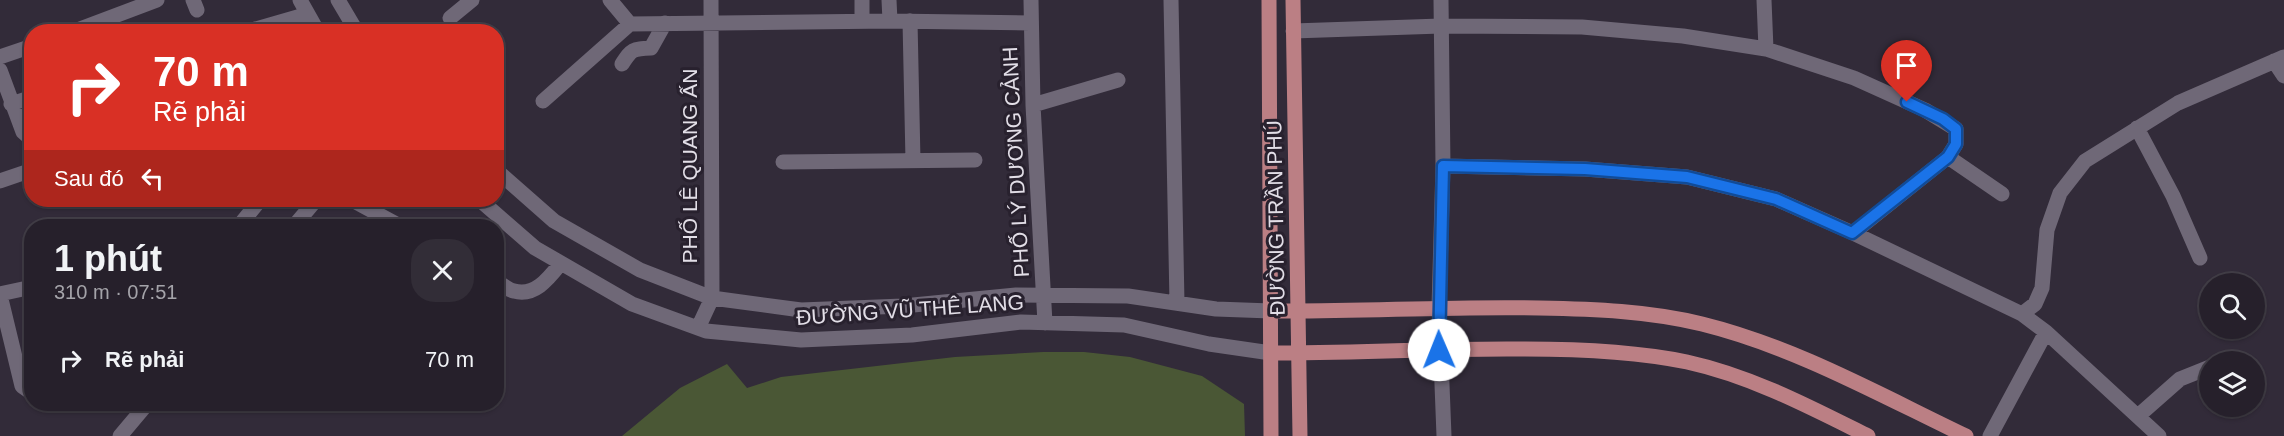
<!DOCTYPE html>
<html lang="vi">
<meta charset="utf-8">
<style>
body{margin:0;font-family:Helvetica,sans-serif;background:#322d37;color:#f1f3f6;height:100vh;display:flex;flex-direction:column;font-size:22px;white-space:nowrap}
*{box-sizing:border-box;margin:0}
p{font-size:20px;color:#a4a3a9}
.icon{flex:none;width:33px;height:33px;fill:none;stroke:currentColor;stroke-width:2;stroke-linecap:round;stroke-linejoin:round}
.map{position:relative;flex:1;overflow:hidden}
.drawer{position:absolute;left:24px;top:219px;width:480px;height:192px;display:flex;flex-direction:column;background:#26202b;border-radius:24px;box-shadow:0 2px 4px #0004,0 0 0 2px #423e47}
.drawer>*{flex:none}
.guide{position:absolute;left:24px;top:24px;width:480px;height:183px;border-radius:24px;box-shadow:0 2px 4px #0004,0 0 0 2px #423e47;background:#d93025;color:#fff;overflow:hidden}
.controls{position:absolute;left:2199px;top:273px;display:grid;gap:12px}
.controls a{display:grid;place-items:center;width:66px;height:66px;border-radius:50%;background:#26202b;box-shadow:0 2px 4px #0004,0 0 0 2px #423e47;font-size:30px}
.pin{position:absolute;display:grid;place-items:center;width:51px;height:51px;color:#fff;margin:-62px -26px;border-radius:50% 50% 50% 0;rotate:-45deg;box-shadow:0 0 6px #0007}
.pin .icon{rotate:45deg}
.me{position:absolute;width:66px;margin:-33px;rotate:359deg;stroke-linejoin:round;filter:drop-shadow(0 0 4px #0008)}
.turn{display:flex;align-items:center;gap:21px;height:126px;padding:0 30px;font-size:27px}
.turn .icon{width:78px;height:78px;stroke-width:2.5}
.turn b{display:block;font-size:42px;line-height:51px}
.then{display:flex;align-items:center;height:57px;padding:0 30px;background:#0003;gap:12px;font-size:22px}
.round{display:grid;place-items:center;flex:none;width:63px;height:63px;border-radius:24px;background:#322d37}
.headline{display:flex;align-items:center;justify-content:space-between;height:102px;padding:0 30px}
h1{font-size:36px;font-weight:800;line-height:45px}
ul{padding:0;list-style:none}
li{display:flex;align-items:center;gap:18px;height:78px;padding:0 30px}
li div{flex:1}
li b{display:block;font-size:22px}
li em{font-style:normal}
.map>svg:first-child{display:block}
.green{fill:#4a5735}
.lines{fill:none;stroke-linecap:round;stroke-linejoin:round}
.minor{stroke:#6f6877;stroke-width:15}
.major{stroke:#bb7f84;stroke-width:15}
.route-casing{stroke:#114b97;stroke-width:15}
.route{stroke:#1a73e8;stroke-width:10}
.labels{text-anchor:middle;stroke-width:6;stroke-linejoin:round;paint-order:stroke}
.street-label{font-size:21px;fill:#e2dee7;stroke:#28212e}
</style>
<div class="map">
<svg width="2284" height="436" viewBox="0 0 2284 436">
<rect width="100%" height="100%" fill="#322b39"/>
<path class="green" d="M1043,352h41l46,5 72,19 42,28 1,32h-623l58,-48 47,-24 20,24 34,-11 174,-20z"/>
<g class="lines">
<path class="minor" d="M193,0l4,10
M300,0l18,32
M338,0l19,32
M610,0l20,24
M862,0v21
M889,0l1,21
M1031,0l2,105 12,218
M1171,0l6,303
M1441,0l2,166 -4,141 5,129
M1764,0l2,49
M450,18l22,-18
M910,21l3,140
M1293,31l148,-5 141,1 101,9 83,13 88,29 71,32 31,19v15l-8,13 -95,76
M72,32l85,-32
M245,32l63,-18
M0,57l32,-11
M2274,61l10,15
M622,64c10,-15 10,-15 29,-16l14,-25
M0,70l23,62 9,8
M543,101l87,-77 260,-3 140,2
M11,104l21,-7
M1033,105l85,-25
M2137,128l36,68 27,62
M1948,157l54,37
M783,162l192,-2
M1443,166l142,3 102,8 89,22 77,34 169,81 24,18 113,104
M496,170l58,51 86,49 72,28 89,12 102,-4 113,-11 112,1 88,13 55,2
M0,181l32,-11
M352,200l48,26
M480,200l55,48 97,56 74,27 95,9 111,-5 109,-13 103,3 85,19 62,9
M239,226l21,-26
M294,226l22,-26
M496,281c6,3 12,9 18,10 21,6 35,-13 47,-28
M0,294l32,-7
M0,295l22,91 10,7
M2022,314l13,-10 7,-16 5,-58 13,-37 25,-32 93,-58 106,-46
M698,328l14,-30 -1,-298
M2221,362l2,-1
M2138,416l42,-37 30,-12
M120,436l27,-32
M1990,436l56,-104"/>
<path class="major" d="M1269,0l2,436
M1293,0l7,436
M1271,311c89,1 179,-5 268,-3 55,1 110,3 163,16 93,23 178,71 264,112
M1271,353c85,0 169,-5 254,-4 54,0 109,2 162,13 64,14 123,45 181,74"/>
</g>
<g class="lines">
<g class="route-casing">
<path id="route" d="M1439,350l4,-184 142,3 102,8 89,22 76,34 96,-76 8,-13v-15l-13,-10 -36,-17"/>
</g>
<use href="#route" class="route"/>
</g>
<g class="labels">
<g class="street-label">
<text transform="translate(1016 162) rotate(-93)" y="7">PHỐ LÝ DƯƠNG CẢNH</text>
<text transform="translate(690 166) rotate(-90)" y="7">PHỐ LÊ QUANG ẤN</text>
<text transform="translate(1276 218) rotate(-91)" y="7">ĐƯỜNG TRẦN PHÚ</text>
<text transform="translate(910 310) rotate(-4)" y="7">ĐƯỜNG VŨ THÊ LANG</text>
</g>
</g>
</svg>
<div class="controls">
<a><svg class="icon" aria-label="search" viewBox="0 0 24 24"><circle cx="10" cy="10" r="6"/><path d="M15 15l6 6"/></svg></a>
<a><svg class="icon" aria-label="layers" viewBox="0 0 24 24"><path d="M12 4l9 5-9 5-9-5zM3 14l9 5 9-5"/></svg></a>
</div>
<div class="pin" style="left:1907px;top:102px;background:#d93025"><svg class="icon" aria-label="arrive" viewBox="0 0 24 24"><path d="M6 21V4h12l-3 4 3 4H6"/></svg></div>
<svg class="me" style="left:1439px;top:350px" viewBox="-20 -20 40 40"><circle r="19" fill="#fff"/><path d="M0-13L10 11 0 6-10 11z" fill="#1a73e8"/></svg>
<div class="guide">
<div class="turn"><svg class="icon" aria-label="right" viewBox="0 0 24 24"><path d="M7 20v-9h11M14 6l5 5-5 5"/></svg><div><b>70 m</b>Rẽ phải</div></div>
<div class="then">Sau đó<svg class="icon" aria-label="left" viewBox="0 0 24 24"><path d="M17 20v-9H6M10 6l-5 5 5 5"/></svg></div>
</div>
<section class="drawer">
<div class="headline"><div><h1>1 phút</h1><p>310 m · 07:51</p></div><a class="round"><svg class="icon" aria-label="close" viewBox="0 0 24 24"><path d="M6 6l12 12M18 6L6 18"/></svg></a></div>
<ul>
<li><svg class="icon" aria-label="right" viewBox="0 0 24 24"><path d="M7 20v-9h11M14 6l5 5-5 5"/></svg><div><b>Rẽ phải</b></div><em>70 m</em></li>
</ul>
</section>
</div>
